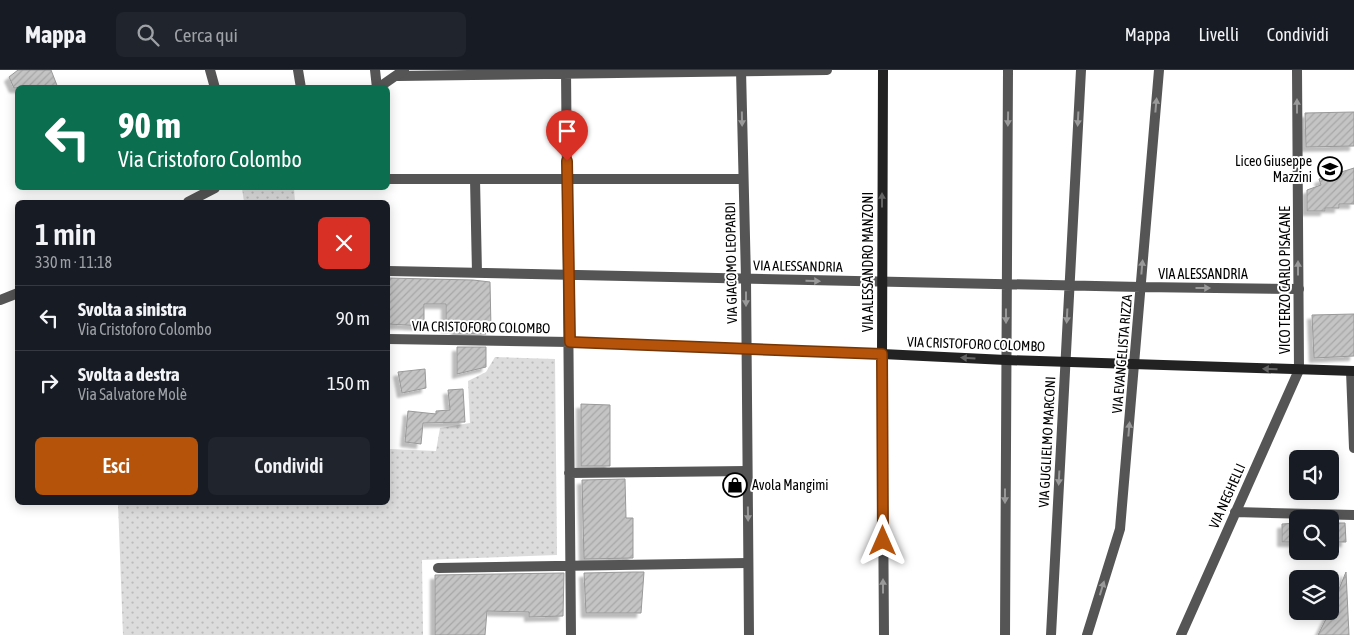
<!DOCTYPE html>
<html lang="it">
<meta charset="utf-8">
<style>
body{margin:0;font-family:"Asap Condensed",sans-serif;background:#20242c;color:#f1f3f6;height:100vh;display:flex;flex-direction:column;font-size:19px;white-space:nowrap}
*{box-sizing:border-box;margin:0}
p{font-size:16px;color:#9ea1a6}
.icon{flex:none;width:28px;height:28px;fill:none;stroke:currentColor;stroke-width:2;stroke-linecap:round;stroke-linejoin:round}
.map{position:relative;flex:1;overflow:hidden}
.details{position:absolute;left:15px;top:130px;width:375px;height:305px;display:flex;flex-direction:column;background:#171b24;border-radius:8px;box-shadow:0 2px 12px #0003}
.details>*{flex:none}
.top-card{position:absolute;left:15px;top:15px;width:375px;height:105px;border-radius:8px;box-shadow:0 2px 12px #0003;background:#0b6e4f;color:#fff;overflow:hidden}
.buttons{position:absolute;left:1289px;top:380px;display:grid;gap:10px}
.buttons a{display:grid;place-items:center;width:50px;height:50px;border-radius:8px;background:#171b24;box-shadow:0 2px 12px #0003;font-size:25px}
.pin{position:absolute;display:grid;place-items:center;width:42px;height:42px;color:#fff;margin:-51px -21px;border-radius:50% 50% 50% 0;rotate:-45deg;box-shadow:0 0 5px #0007}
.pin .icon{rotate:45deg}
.me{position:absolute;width:55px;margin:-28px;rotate:0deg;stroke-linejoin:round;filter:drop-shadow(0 0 4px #0008)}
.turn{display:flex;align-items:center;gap:18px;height:105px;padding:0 20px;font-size:22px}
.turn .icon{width:65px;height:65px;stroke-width:2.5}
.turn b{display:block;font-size:35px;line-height:42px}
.round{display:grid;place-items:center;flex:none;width:52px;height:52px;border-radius:8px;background:#20242c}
.overview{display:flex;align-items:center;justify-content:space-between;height:85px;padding:0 20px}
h1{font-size:30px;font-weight:600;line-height:38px}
.cta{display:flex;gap:10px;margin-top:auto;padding:10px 20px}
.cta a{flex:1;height:58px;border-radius:8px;background:#b45309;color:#fff;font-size:20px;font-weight:600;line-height:58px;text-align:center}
.cta a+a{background:#20242c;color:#f1f3f6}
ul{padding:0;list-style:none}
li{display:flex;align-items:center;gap:15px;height:65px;padding:0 20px;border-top:1px solid #363941}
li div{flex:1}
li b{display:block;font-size:19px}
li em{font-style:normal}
header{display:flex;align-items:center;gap:30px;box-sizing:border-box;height:70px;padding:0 25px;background:#171b24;border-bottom:1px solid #363941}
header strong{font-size:24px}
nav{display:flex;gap:28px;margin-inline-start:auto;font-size:18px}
.search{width:350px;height:45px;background:#20242c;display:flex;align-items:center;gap:12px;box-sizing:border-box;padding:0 18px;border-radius:8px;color:#9ea1a6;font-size:19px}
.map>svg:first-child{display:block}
.grass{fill:url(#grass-dots)}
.building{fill:url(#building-hatch);stroke:#999;filter:url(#shadow)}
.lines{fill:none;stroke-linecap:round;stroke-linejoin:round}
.minor{stroke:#555;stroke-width:10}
.tertiary{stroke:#555;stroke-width:10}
.secondary{stroke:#222;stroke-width:10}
.oneway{fill:#999}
.oneway2{fill:#646464}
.route-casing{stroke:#753606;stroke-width:12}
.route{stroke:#b45309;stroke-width:9}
.labels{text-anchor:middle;stroke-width:4;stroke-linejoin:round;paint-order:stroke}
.poi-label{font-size:14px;fill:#000;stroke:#fff;text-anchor:end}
.street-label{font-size:14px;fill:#000;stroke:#fff}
</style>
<header>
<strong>Mappa</strong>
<div class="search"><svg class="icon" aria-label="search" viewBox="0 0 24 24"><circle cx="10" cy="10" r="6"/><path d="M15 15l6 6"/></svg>Cerca qui</div>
<nav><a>Mappa</a><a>Livelli</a><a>Condividi</a></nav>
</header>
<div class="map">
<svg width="1354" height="565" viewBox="0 0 1354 565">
<defs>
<pattern id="grass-dots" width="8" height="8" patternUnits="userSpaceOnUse" patternTransform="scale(1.25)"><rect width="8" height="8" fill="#dcdcdc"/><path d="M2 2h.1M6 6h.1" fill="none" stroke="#bbb" stroke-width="1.8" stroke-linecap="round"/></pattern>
<pattern id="building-hatch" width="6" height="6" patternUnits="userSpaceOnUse" patternTransform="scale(1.25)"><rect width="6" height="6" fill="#c4c4c4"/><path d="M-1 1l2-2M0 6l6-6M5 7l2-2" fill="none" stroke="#a7a7a7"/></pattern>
<filter id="shadow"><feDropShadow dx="-4.5" dy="4.5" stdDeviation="1" flood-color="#0004"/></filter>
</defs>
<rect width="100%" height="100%" fill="#fff"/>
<path class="grass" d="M242,118h52l1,14h-51z
M495,287l60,2 2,196 -135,5 1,75h-300l-5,-132 270,-1v-57l2,4 46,2 4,-23 30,-5 -2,-42 18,-9z"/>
<path class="building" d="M18,0h33l7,18h-44l-5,-11z
M1354,42v34l-48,1 -1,-34z
M1354,98v36h-15v4h-14v3h-18v-21l14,-5 -2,-6z
M388,208l85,2 17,2 1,47h-5v5l-30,-1v-5h-10v-24h-22v22l-36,-2z
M1354,244v42l-40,2 -2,-43z
M457,277h29v20l-29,7z
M425,299l1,19 -24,5 -4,-21z
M463,319l2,33 -42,1 -2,21 -16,-2 3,-31 28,3v-3l14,-1 -2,-20z
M581,334l29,1v61h-29z
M625,409l1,39h7v40l-49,1 -2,-79z
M1298,453v19h-16v-18z
M1330,453h15l1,19h-16z
M633,502h11l-3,41h-55l-2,-40z
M1346,502l3,63h-31l12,-24z
M564,503l-1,43 -34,1v-5l-42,-1 -2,24h-50v-60z"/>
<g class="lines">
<path class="minor" d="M210,0l5,18
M298,0l3,18
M375,0l2,18
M566,0l5,565
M397,6l430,-6
M388,109h355
M475,109l2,94
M388,201l753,16 158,2
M388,269l182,3 312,12
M1351,301l3,77
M569,403l178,-2
M438,498l310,-5
M1005,565l3,-565
M1051,565l30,-565
M1087,565l33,-106 39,-459"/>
<path class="tertiary" d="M741,0l5,209 3,356
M378,18l26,-18
M188,132l27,-14
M0,230l18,-7
M882,284l2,281
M1235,442l119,3
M1181,565l118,-265 -2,-300"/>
<path class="secondary" d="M883,0l-1,284 124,6 348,11"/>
</g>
<defs><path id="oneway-solid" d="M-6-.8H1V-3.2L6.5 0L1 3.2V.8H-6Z" transform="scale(1.25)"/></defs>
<g class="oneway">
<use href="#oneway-solid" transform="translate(1156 35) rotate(-85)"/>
<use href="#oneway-solid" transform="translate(1297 36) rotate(-90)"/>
<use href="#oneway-solid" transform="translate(742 49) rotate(89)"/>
<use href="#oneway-solid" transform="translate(1008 49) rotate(91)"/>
<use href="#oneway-solid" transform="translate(1078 49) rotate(93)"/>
<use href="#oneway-solid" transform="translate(1142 197) rotate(-85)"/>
<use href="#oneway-solid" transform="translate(1298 198) rotate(-90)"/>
<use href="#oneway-solid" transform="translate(813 211) rotate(1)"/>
<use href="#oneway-solid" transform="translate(1203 218)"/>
<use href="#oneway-solid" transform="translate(746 229) rotate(90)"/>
<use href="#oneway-solid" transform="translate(1006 246) rotate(90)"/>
<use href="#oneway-solid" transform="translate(1067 246) rotate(93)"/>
<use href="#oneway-solid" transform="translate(1129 359) rotate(-85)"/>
<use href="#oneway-solid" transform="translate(1059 408) rotate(93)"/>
<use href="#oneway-solid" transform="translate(1005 426) rotate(90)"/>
<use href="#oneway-solid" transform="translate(748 444) rotate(89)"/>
<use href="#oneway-solid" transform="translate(883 516) rotate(-90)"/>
<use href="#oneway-solid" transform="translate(1102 518) rotate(-73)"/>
</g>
<g class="oneway2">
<use href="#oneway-solid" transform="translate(882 130) rotate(-90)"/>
<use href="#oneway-solid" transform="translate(968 288) rotate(-177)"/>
<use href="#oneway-solid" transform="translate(1270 299) rotate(-178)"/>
</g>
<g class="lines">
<g class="route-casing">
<path id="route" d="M567,91l3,181 312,12 1,187"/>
</g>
<use href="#route" class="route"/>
</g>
<defs>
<g id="school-ring" transform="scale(1.25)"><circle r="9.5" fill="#fff" stroke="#000" stroke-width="1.5"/><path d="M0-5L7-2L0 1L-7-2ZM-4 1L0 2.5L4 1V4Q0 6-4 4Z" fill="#000"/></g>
<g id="shop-ring" transform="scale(1.25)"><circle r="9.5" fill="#fff" stroke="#000" stroke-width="1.5"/><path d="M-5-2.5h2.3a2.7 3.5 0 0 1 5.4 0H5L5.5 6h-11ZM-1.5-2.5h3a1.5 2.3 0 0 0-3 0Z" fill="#000"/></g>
</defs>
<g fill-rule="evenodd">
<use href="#school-ring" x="1330" y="99"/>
<use href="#shop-ring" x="735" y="415"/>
</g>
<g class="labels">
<g class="poi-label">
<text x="1312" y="96">Liceo Giuseppe<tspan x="1312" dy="16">Mazzini</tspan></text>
<text x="752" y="420" text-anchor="start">Avola Mangimi</text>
</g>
<g class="street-label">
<text transform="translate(868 192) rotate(-90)" y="5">VIA ALESSANDRO MANZONI</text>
<text transform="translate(731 193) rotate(-91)" y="5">VIA GIACOMO LEOPARDI</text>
<text transform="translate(798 196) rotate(1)" y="5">VIA ALESSANDRIA</text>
<text x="1203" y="209">VIA ALESSANDRIA</text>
<text transform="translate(1285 210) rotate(-90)" y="5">VICO TERZO CARLO PISACANE</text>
<text transform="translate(481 257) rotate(1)" y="5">VIA CRISTOFORO COLOMBO</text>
<text transform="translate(976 274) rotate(2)" y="5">VIA CRISTOFORO COLOMBO</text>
<text transform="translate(1122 284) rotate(-85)" y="5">VIA EVANGELISTA RIZZA</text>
<text transform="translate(1047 372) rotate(-87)" y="5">VIA GUGLIELMO MARCONI</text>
<text transform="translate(1227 426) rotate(-66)" y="5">VIA NEGHELLI</text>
</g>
</g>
</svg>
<div class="buttons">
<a><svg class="icon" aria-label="sound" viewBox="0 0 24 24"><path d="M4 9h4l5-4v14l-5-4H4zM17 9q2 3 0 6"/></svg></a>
<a><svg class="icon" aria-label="search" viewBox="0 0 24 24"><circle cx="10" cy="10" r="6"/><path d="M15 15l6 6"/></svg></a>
<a><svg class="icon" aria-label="layers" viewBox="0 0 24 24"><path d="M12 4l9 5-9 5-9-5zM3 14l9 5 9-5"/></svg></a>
</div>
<div class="pin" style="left:567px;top:91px;background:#d93025"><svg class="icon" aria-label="arrive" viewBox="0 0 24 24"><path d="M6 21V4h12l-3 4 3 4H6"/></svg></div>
<svg class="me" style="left:883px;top:471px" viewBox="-20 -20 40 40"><path d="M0-17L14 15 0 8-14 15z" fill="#b45309" stroke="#fff" stroke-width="4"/></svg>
<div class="top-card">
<div class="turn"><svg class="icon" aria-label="left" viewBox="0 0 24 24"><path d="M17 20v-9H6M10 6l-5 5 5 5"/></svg><div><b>90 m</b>Via Cristoforo Colombo</div></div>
</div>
<section class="details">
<div class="overview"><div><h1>1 min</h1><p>330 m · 11:18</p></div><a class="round" style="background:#d93025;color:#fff"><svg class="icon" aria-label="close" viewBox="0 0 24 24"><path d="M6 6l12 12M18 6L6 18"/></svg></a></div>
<ul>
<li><svg class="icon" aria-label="left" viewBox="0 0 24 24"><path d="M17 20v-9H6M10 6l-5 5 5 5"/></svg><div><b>Svolta a sinistra</b><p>Via Cristoforo Colombo</p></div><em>90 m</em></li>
<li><svg class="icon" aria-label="right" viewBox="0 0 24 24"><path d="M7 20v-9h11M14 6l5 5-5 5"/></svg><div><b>Svolta a destra</b><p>Via Salvatore Molè</p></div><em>150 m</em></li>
</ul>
<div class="cta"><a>Esci</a><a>Condividi</a></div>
</section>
</div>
